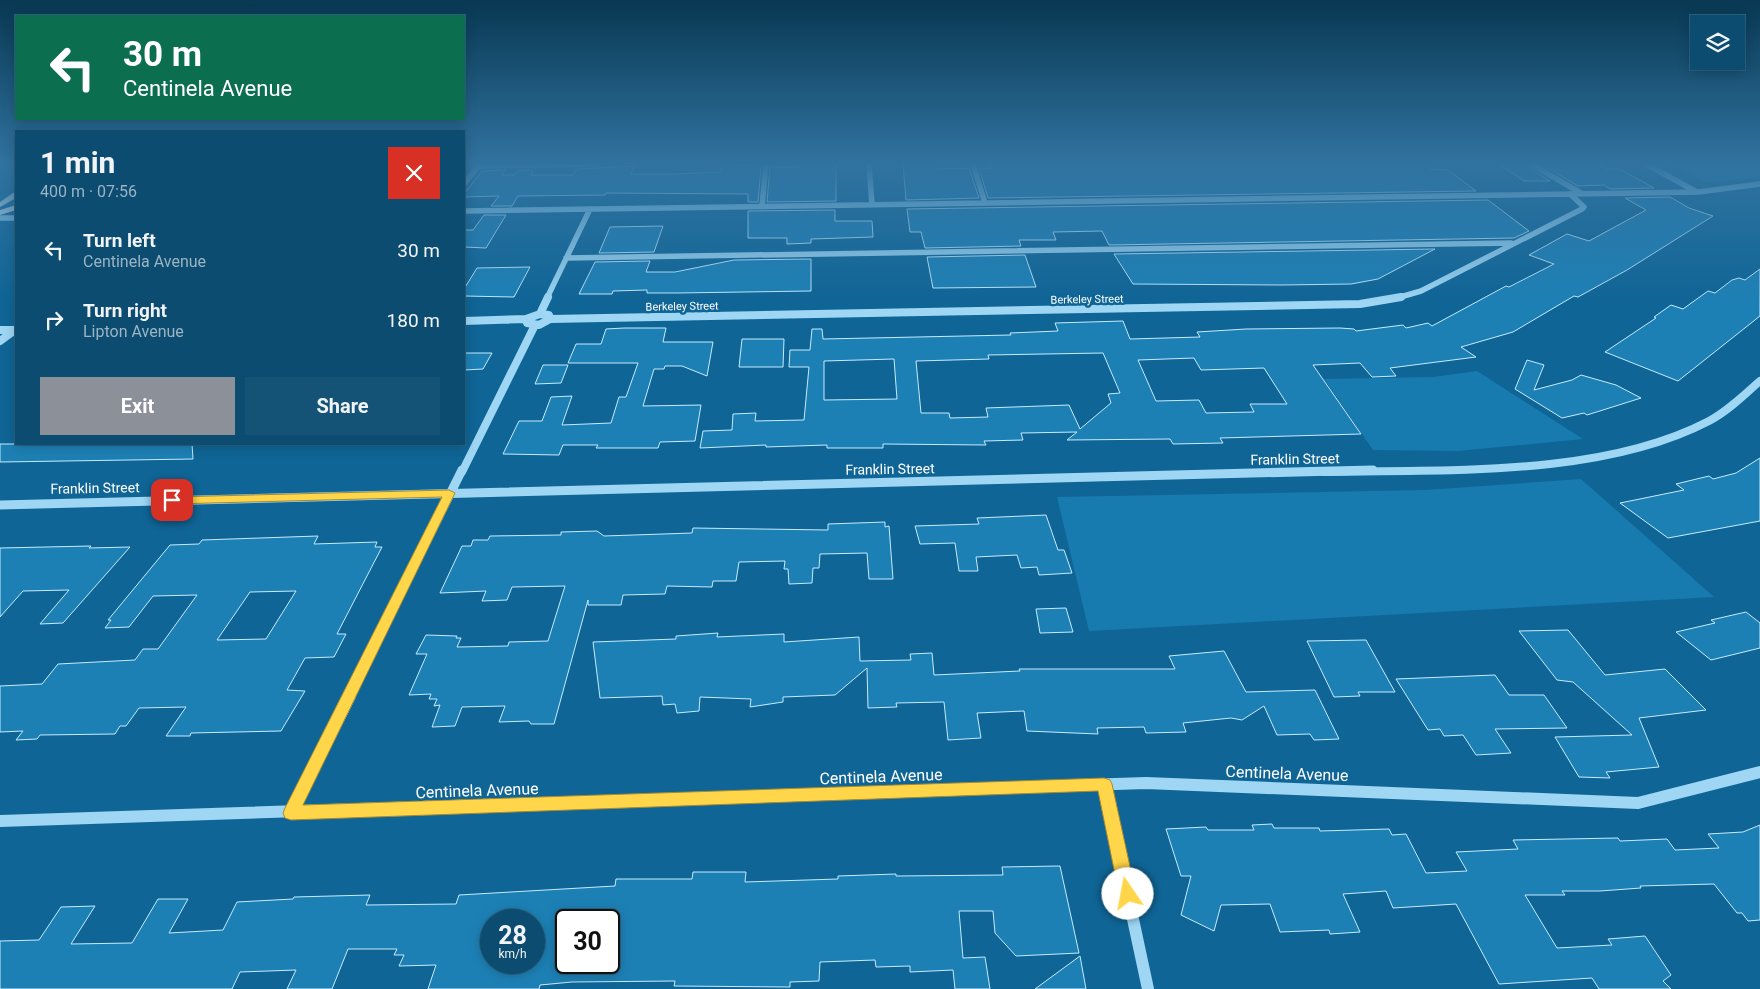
<!DOCTYPE html>
<meta charset="utf-8">
<style>
body{margin:0;font-family:Roboto,sans-serif;background:#145375;color:#f1f3f6;height:100vh;display:flex;flex-direction:column;font-size:19px;white-space:nowrap}
*{box-sizing:border-box;margin:0}
p{font-size:16px;color:#9ab4c3}
.icon{flex:none;width:28px;height:28px;fill:none;stroke:currentColor;stroke-width:2;stroke-linecap:round;stroke-linejoin:round}
.map{position:relative;flex:1;overflow:hidden}
.details{position:absolute;left:15px;top:130px;width:450px;height:315px;display:flex;flex-direction:column;background:#0b4c70;border-radius:0px;box-shadow:0 2px 12px #0003,0 0 0 1px #2b6383}
.details>*{flex:none}
.guide{position:absolute;left:15px;top:15px;width:450px;height:105px;border-radius:0px;box-shadow:0 2px 12px #0003,0 0 0 1px #2b6383;background:#0b6e4f;color:#fff;overflow:hidden}
.tools{position:absolute;left:1690px;top:15px;display:grid;gap:10px}
.tools a{display:grid;place-items:center;width:55px;height:55px;border-radius:0px;background:#0b4c70;box-shadow:0 2px 12px #0003,0 0 0 1px #2b6383;font-size:25px}
.speed{position:absolute;left:480px;top:909px;display:flex;gap:10px;font-size:25px;font-weight:700;text-align:center}
.speed>*{display:grid;place-content:center;width:65px;height:65px;border-radius:50%;background:#0b4c70;box-shadow:0 2px 12px #0003,0 0 0 1px #2b6383;line-height:1}
.speed small{font-size:12px;font-weight:400}
.speed .limit{border:2px solid #111;border-radius:8px;background:#fff;color:#111}
.pin{position:absolute;display:grid;place-items:center;width:42px;height:42px;color:#fff;margin:-21px;border-radius:10px;box-shadow:0 2px 8px #0006}
.me{position:absolute;width:55px;margin:-28px;rotate:348deg;stroke-linejoin:round;filter:drop-shadow(0 0 4px #0008)}
.turn{display:flex;align-items:center;gap:18px;height:105px;padding:0 25px;font-size:22px}
.turn .icon{width:65px;height:65px;stroke-width:2.5}
.turn b{display:block;font-size:35px;line-height:42px}
.round{display:grid;place-items:center;flex:none;width:52px;height:52px;border-radius:0px;background:#145375}
.summary{display:flex;align-items:center;justify-content:space-between;height:85px;padding:0 25px}
h1{font-size:30px;font-weight:700;line-height:38px}
.primary-button{display:flex;gap:10px;margin-top:auto;padding:10px 25px}
.primary-button a{flex:1;height:58px;border-radius:0px;background:#8c9099;color:#fff;font-size:20px;font-weight:700;line-height:58px;text-align:center}
.primary-button a+a{background:#145375;color:#f1f3f6}
ul{padding:0;list-style:none}
li{display:flex;align-items:center;gap:15px;height:70px;padding:0 25px}
li div{flex:1}
li b{display:block;font-size:19px}
li em{font-style:normal}
.map>svg:first-child{display:block}
.green{fill:#177bb0}
.building{fill:#1d80b5;stroke:#c6ebfe;fill-rule:evenodd}
.lines{fill:none;stroke-linecap:round;stroke-linejoin:round}
.minor-far3{stroke:#9ed6f4;stroke-width:5.5}
.minor-far2{stroke:#9ed6f4;stroke-width:8}
.minor-far1{stroke:#9ed6f4;stroke-width:9}
.minor{stroke:#9ed6f4;stroke-width:12}
.major{fill:#ebf7ff;fill-rule:evenodd}
.route{fill:#ffd54a;stroke:#a68a30}
.labels{text-anchor:middle;stroke-width:5;stroke-linejoin:round;paint-order:stroke}
.far-street-label{font-size:11px;fill:#fff;stroke:#0f6596}
.street-label{font-size:14px;fill:#fff;stroke:#0f6596}
.near-street-label{font-size:16px;fill:#fff;stroke:#0f6596}
</style>
<div class="map">
<svg width="1760" height="989" viewBox="0 0 1760 989">
<rect width="100%" height="100%" fill="#0f6596"/>
<path class="green" d="M1671,164h89v12l-53,7z
M1477,371l106,68 -125,12 -85,-1 -49,-71 109,-2z
M1581,479l133,118 -625,34 -32,-134 368,-7z"/>
<path class="building" d="M799,164h37v37l-69,1 3,-35h29z
M903,164h32l1,5 33,-1 10,30 -73,2z
M991,164h434l6,5 17,1 28,21 -488,7 -9,-30h13z
M1499,164h27l3,4 21,13h-26z
M1541,164h37l23,2 5,3h14l34,19 -44,1 -6,-4 -26,1z
M759,165l2,2 -3,35h-10v-8l-142,-1 -1,2 -87,1 -6,10h-21l8,-10 -35,1v-3l18,-23 23,-1 -3,5h12l5,-5h11l3,2 -2,3h42l4,-6 58,-3 -4,8h43l46,-2 2,-6z
M1670,197l19,11 24,8 -86,54 -49,27 -4,-1 -61,36 -52,15 15,10 -86,11 6,8 -24,1 -12,-14 -47,2 48,69 -141,4 3,5 -50,1 -3,-5 -103,1 10,-8 -56,1 2,7 -39,1 2,4 -103,-1v4h-56v-3l-61,2v-2l-66,3 3,-17 29,-1 1,-16 23,-1 -1,8 49,-1 5,-53h-20l1,-17h20l2,-21h10l1,10 188,-4 -1,-2 48,-2 -3,-8 68,-2 7,18 70,-2 -3,-5 49,-3 94,-1 14,1 2,2 47,-6 3,3 22,-5 4,3 74,-40 3,1 45,-23 -25,-9 38,-21 22,7 57,-31 -21,-12zM1103,353l17,40 -12,1 3,9 -31,26 -11,-24 -83,3 2,9 -38,1 -1,-5h-28l-5,-52 73,-2 -1,-4zM1194,358l7,12 63,-2 23,36h-37l4,8 -48,1 -7,-13 -43,1 -18,-41zM894,359l3,40 -73,1v-39z
M1488,200l41,31 -15,7 -405,7 -7,-14 -49,1 3,8h-37l2,6 -96,2 -4,-16h-11l-3,-23z
M835,210v11h37l1,16 -62,2v4l-24,1v-6h-39v-27z
M484,215h22l-20,33 -22,-1v-17h9z
M663,226l-9,26 -55,1 11,-26z
M1435,249l-57,30 -27,5 -70,1 -148,-1 -19,-30z
M1025,255l11,32 -103,1 -6,-31z
M811,259v32l-134,2h-30v-3l-34,1 -1,3h-33l16,-32 55,-1 -4,11h29l59,-12z
M530,267l-16,30 -50,-1v-7l13,-21z
M1760,269v47l-82,65 -73,-29 51,-34 -2,-1 17,-12 12,4 25,-18 7,2 17,-13 7,-2 6,2z
M624,328h42l-3,14h50l-6,34 -25,-10h-17l-1,3h-10l-11,37 58,-1 -6,36 -35,1 -2,6h-62l2,-3h-35l-4,10 -56,-1 16,-33h23l9,-24 21,-1 -10,29 49,-2 8,-26h7l12,-34h-70l8,-19h25l5,-15z
M742,339h42l-1,28h-44z
M464,353h28l-9,16 -19,1z
M1527,360l17,5 -10,25 38,-10 9,-5 35,10 25,13 -54,17 -3,-2 -22,5 -47,-29z
M543,365h25l-7,18 -26,1z
M0,444h192l1,15 -193,3z
M1760,458v63l-92,17 -48,-35 64,-13 -8,-6 33,-8 4,3 23,-6z
M1046,515l12,35h6l8,23 -33,2 -2,-8 -16,1 -4,-13 -41,2 2,14h-19l-4,-28 -35,1 -5,-18 64,-2 -2,-6z
M885,522v5l4,-1 4,53h-24l-2,-26 -47,1 -1,14h-6l-1,15 -23,1 -1,-15h-4l1,-8 -46,1 -3,19h-23l-1,6 -45,-1 -2,8 -42,1 -2,10h-33v-5l-34,124h-23l-2,-3 -30,1 6,-16 -43,1 -7,19 -23,1 8,-22 -6,1 3,-7h-8l2,-5 -22,1 18,-41h-11l10,-19 31,1 -1,2h5l-4,9 51,-1 1,-4 39,-1 17,-55 -53,1 -5,13 -25,1 4,-10 -46,2 22,-47h9l2,-6h15l2,-4 71,-1v-3l36,-1 7,5 88,-3 1,-5 135,2v-6z
M318,536l-4,8 63,-2 -2,5h7l-45,87h9l-12,23 -29,1 -18,32 18,1 -24,40 -90,2 -1,3h-24l20,-29 -47,1 -13,18h-6l-5,8 -75,1 -3,4 -21,1 7,-9 -23,1v-46l42,-2 16,-20 77,-4 8,-11h15l39,-54 -44,1 -24,31 -24,1 6,-8h-3l62,-75 29,-1 3,-4zM296,591l-30,48 -49,1 33,-48z
M91,546l-2,2 41,-1 -67,76 -23,1 29,-34 -46,1 -23,26v-69z
M1066,608l7,24 -33,1 -4,-24z
M1746,612l14,11v25l-49,12 -35,-28 39,-9 -4,-3z
M1568,630l37,45 60,-6 41,41 -67,8 20,49 -53,5 4,6 -31,-1 -24,-40 77,-2 -59,-53 -16,-2 -38,-49z
M718,633l-1,4 67,-3v8l75,-5 1,24 51,-1 -1,-6 22,-1 2,22 86,-4 -1,-2h156l-6,-13 55,-5 22,41 69,-2 24,49 -25,1 -4,-6 -33,1 -13,-29 -22,14 -11,-2 -48,5 3,9 -40,1 -2,-6 -47,1 1,6 -71,-3 -3,-20 -47,2 4,25 -33,2 -4,-38 -48,1 1,4 -29,1 -1,-40 -32,27 -52,2v5l-33,5 1,-8 -51,-2 -1,14 -22,2 -2,-9 -12,1 -1,-9 -62,2 -7,-56 83,-3v-3z
M1366,640l29,52h-37l2,4 -26,1 -27,-56z
M1495,675l14,20h35l23,33 -72,1 16,24 -35,2 -13,-20 -19,1 -4,-7 -12,1 -32,-51z
M1272,824l2,4h45l1,3 69,-2 3,6 14,-1 20,39 41,-2 -11,-19 62,-3 -5,-9 105,-2 2,3 47,-2 8,11 44,-2 -11,-14 35,-2 17,-7v95l-12,1 -6,-8h-5l-23,-29 -74,2 1,2 -41,3h-38l3,4h-40l32,53 55,-3 -4,-6 37,-3 26,39 -8,6 8,8h-72l-7,-11 -93,6 -43,-80 -63,4 -7,-17 -43,3 17,38 -30,2 -1,-4 -49,2 -10,-28 -49,1 -7,26 -33,-16 10,-39h-10l-15,-47 40,-2 2,3h46l-2,-5z
M1060,866l19,87 -63,3 -21,-23 -2,-22h-34l4,47 22,-1 5,32h-35l-2,-19 -43,2v-6l-34,1 -1,-7 -55,2 -1,19 -29,1v5l-116,-1 1,-5 -103,1 -32,3 -1,4h-111l8,-24 -37,1 5,-11h-10l3,-6h-49l-16,40h-45l9,-19 -56,2 -8,17h-232v-48l39,-1 22,-33 34,-1 -24,38 61,-1 26,-44h30l-19,34 54,-3 14,-28 56,-3 1,-2 76,-2 -4,10 90,-1 3,-9 156,-9 1,-7h76l1,-7h53l-1,10 93,-3v-3l58,-2v2l107,-1 -1,-8zM491,920h43v42h-43zM566,920h43v42h-43z
M1080,956l6,33h-51z"/>
<g class="lines">
<path class="minor-far3" d="M869,164l3,41
M973,164l12,39
M1531,164l50,29
M1646,164l51,28
M479,166l119,-2
M464,184l16,-20
M762,206l4,-42
M464,211l1234,-19 62,-8
M0,218h16
M566,258l945,-15
M547,298l43,-89
M1397,298l24,-7 161,-82 2,-2 -14,-13"/>
<path class="minor-far2" d="M540,314l8,-17
M540,314l9,1 1,4 -11,6 -12,-2 -1,-4z
M550,319l810,-15 41,-7
M464,321l62,-2
M0,330h16
M0,341l15,-11
M462,472l73,-147
M1323,472c121,-3 277,6 386,-51 19,-10 35,-26 51,-40"/>
<path class="minor-far1" d="M0,505l1373,-35
M349,697l113,-227"/>
<path class="minor" d="M1104,784l44,205
M291,813l59,-117
M0,821l1146,-38 492,20 122,-31"/>
<path class="major" d="M13,193h3v5l-16,9v-5z
M16,205v5l-16,5v-5z"/>
</g>
<linearGradient id="sky" x2="0" y2="1"><stop stop-color="#083852"/><stop offset="0.54" stop-color="#3173a0"/><stop offset="1" stop-color="#3173a0" stop-opacity="0"/></linearGradient>
<rect width="1760" height="303" fill="url(#sky)"/>
<path class="route" d="M449,490l6,3 -152,312 801,-27 6,2 2,4 24,110 -2,6 -6,2 -7,-2 -2,-6 -21,-103 -807,29 -6,-2 -2,-5 2,-5 157,-311 -270,7 -6,-4 6,-3z"/>
<g class="labels">
<g class="far-street-label">
<text transform="translate(1087 299) rotate(-1)" y="4">Berkeley Street</text>
<text transform="translate(682 306) rotate(-1)" y="4">Berkeley Street</text>
</g>
<g class="street-label">
<text transform="translate(1295 459) rotate(-1)" y="5">Franklin Street</text>
<text transform="translate(890 469) rotate(-1)" y="5">Franklin Street</text>
<text transform="translate(95 488) rotate(-1)" y="5">Franklin Street</text>
</g>
<g class="near-street-label">
<text transform="translate(1287 773) rotate(2)" y="6">Centinela Avenue</text>
<text transform="translate(881 776) rotate(-2)" y="6">Centinela Avenue</text>
<text transform="translate(477 790) rotate(-2)" y="6">Centinela Avenue</text>
</g>
</g>
</svg>
<div class="tools">
<a><svg class="icon" aria-label="layers" viewBox="0 0 24 24"><path d="M12 4l9 5-9 5-9-5zM3 14l9 5 9-5"/></svg></a>
</div>
<div class="speed"><div>28<small>km/h</small></div><div class="limit">30</div></div>
<div class="pin" style="left:172px;top:500px;background:#d93025"><svg class="icon" aria-label="arrive" viewBox="0 0 24 24"><path d="M6 21V4h12l-3 4 3 4H6"/></svg></div>
<svg class="me" style="left:1128px;top:894px" viewBox="-20 -20 40 40"><circle r="19" fill="#fff"/><path d="M0-13L10 11 0 6-10 11z" fill="#ffd54a"/></svg>
<div class="guide">
<div class="turn"><svg class="icon" aria-label="left" viewBox="0 0 24 24"><path d="M17 20v-9H6M10 6l-5 5 5 5"/></svg><div><b>30 m</b>Centinela Avenue</div></div>
</div>
<section class="details">
<div class="summary"><div><h1>1 min</h1><p>400 m · 07:56</p></div><a class="round" style="background:#d93025;color:#fff"><svg class="icon" aria-label="close" viewBox="0 0 24 24"><path d="M6 6l12 12M18 6L6 18"/></svg></a></div>
<ul>
<li><svg class="icon" aria-label="left" viewBox="0 0 24 24"><path d="M17 20v-9H6M10 6l-5 5 5 5"/></svg><div><b>Turn left</b><p>Centinela Avenue</p></div><em>30 m</em></li>
<li><svg class="icon" aria-label="right" viewBox="0 0 24 24"><path d="M7 20v-9h11M14 6l5 5-5 5"/></svg><div><b>Turn right</b><p>Lipton Avenue</p></div><em>180 m</em></li>
</ul>
<div class="primary-button"><a>Exit</a><a>Share</a></div>
</section>
</div>
